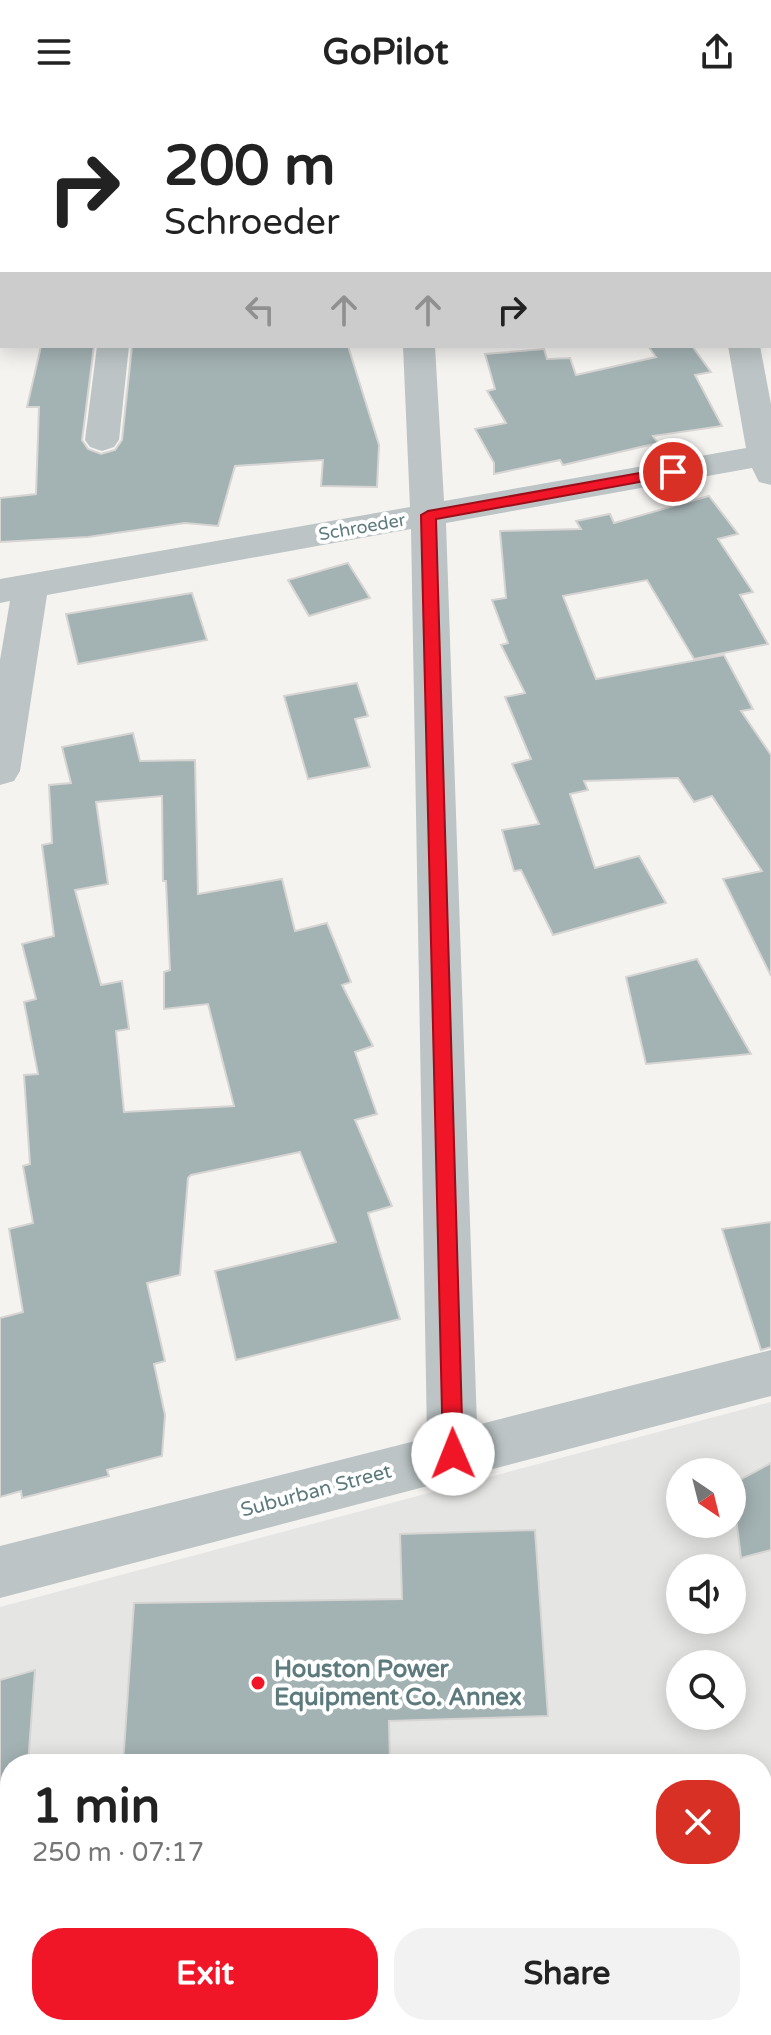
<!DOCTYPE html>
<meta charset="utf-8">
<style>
body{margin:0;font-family:"Varela Round",sans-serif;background:#f2f2f2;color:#222;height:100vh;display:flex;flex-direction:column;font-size:30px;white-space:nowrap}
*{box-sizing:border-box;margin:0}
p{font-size:26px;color:#767676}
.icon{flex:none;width:44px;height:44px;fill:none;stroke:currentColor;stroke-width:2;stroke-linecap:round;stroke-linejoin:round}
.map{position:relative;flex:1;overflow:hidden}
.details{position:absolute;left:0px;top:1650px;width:772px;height:282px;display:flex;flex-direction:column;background:#fff;border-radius:32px 32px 0 0;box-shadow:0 4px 20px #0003}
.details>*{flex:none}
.hud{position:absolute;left:0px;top:0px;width:772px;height:244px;box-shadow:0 4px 20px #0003;background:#fff;color:#222;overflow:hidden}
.needle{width:52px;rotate:145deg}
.fabs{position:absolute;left:666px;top:1354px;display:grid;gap:16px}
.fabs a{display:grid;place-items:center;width:80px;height:80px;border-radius:50%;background:#fff;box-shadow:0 4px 20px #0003;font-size:40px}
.pin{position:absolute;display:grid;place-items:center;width:68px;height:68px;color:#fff;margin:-34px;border:4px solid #fff;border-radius:50%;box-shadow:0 2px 8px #0007}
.me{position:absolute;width:88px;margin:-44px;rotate:359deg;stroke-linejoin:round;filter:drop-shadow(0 0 6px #0008)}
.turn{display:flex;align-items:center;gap:28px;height:168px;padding:0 32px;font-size:36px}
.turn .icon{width:104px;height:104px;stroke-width:2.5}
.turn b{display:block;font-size:56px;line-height:68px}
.lanes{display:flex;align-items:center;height:76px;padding:0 32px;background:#0003;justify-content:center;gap:40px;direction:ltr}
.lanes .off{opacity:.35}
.round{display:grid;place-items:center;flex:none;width:84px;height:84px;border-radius:32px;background:#f2f2f2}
.head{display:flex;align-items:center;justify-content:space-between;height:136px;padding:0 32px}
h1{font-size:48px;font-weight:800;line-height:60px}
.action{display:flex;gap:16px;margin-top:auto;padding:16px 32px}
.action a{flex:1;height:92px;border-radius:32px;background:#f01527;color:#fff;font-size:32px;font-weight:800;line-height:92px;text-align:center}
.action a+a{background:#f2f2f2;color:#222}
header{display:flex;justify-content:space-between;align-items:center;height:104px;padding:0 32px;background:#fff;font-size:36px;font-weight:800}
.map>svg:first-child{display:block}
.built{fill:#e5e5e3;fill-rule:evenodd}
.building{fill:#a3b2b3;stroke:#d6d5d3;stroke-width:2;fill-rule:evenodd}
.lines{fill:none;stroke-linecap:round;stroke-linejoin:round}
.primary-casing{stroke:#adb6b8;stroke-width:4}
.service{fill:#bcc4c5;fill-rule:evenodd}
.minor{fill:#bcc4c5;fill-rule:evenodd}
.tertiary{fill:#bcc4c5;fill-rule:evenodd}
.primary{fill:#fff;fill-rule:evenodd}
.route{fill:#f01527;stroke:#9c0e19;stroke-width:2}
.poi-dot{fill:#f01527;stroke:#fff;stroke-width:3}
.labels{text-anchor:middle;stroke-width:8;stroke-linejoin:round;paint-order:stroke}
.far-street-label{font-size:18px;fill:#5d7a7d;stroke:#fff}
.street-label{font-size:20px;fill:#5d7a7d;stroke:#fff}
.near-poi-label{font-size:24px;font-weight:bold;fill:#5d7a7d;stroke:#fff;text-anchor:start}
</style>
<header><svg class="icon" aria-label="menu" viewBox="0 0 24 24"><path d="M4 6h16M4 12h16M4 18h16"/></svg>GoPilot<svg class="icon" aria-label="share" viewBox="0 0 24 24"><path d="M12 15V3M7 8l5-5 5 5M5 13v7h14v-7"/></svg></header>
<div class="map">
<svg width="771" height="1931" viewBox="0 0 771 1931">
<rect width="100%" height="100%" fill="#f5f3f0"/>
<path class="built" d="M771,1298v633h-771v-428zM680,1368h52v52h-52zM680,1464h52v52h-52zM680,1560h52v52h-52zM10,1660h752v262h-752z"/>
<path class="building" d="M41,242h53l-12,94 6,9 13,5 14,-4 7,-10 10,-94h216l31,99 -2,42 -56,-1 2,-26 -88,6 -17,60 -33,-3 -97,14 -88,5v-44l36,-4 3,-87h-12z
M648,242h44l19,26 -16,3 27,51 -69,10 5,7 -95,22 -3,-5 -66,14v-11l-19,-34 31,-6 -19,-32 8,-2 -10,-35 59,-5 3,10 23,-1 6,17 80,-18z
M709,392l29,38 -20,5 35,53 -13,3 28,49 -74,15 -47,-79 -84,16 33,83 128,-24 29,54 -12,2 30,44v221l-48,-97 39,-8 -50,-75 -18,6 -16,-24 -94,3 4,9 -18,4 25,74 44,-12 27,47 -113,32 -32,-65 -7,1 -12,-41 37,-6 -27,-60 19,-5 -26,-62 20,-4 -24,-48 7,-2 -16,-43 14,-2 -6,-67 81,-2 -5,-8 34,-7 4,9z
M348,459l22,35 -61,18 -21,-36z
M192,489l15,47 -129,24 -12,-50z
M357,579l11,33 -13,3 15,48 -62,12 -24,-83z
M133,629l7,28 55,-1 3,134 84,-15 13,52 32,-8 24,59 -9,3 31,61 -18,6 22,62 -22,6 37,86 -24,7 32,106 -164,41 -21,-89 121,-29 -36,-90 -109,23 -3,3 -8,97 -33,8 18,78 -11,3 11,51 -3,41 -55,14 2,6 -87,22 -1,-7 -21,6v-179l23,-6 -14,-83 24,-6 -10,-57 7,-2 -6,-89 14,-1 -14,-72 12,-3 -14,-55 32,-8 -12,-91 10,-2 -3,-58 22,-2 -9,-36zM162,692l1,85h3l4,89 -6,2v37l44,-5 26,102 -110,6 -8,-81 13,-2 -7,-48 -21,4 -26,-95 33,-6 -12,-82z
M697,855l54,95 -105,10 -20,-87z
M771,1118v125l-10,3 -39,-121z
M771,1359v87l-30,8 -9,-74z
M535,1426l13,186 -159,5 1,43h-267l11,-161 268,-4 -2,-65z
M35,1566l-7,94h-18v33h-10v-117z"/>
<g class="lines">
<g class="primary-casing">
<path id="primary" d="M771,1766v58l-9,3v-58z
M296,1922h86l-4,9h-86z"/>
</g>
<path class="service" d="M173,0h16l1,2h-16z"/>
<path class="minor" d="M684,0h28l1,2h-28z
M97,242h32l-10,94 -5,7 -12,4 -12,-4 -5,-7z
M403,242h32l9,155 302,-53 -18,-102h32l11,58v81l-12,-3 -7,-14 -306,55 31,902 294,-75v46l-771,202v-52l427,-108 -16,-909 -364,66 -27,176 -6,10 -14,4v-125l10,-59 -10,2v-24l410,-72z"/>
<path class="tertiary" d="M536,0h39l-40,2z
M0,76h2v18h-2z"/>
<use href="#primary" class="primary"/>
</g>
<path class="route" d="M673,363l5,2v6l-242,44 27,935 -3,7 -7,3 -7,-3 -3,-7 -22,-939 7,-4z"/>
<circle class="poi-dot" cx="258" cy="1579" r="8"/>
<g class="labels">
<g class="far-street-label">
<text transform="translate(362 423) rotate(-10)" y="6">Schroeder</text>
</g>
<g class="street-label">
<text transform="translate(316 1386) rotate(-15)" y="7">Suburban Street</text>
</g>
<g class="near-poi-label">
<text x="274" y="1573">Houston Power<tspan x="274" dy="28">Equipment Co. Annex</tspan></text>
</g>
</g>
</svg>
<div class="fabs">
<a><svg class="needle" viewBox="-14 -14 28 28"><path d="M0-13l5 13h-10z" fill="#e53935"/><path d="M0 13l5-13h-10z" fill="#767676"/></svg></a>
<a><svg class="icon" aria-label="sound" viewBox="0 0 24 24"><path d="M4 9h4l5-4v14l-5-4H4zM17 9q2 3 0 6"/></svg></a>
<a><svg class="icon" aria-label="search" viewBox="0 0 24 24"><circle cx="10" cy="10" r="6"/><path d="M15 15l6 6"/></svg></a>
</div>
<div class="pin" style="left:673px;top:368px;background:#d93025"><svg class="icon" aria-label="arrive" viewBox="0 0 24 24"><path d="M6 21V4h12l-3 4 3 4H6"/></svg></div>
<svg class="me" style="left:453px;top:1350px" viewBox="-20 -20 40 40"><circle r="19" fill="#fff"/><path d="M0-13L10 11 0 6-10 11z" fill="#f01527"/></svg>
<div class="hud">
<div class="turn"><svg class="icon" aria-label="right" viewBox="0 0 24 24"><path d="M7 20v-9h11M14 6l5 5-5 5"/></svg><div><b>200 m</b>Schroeder</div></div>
<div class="lanes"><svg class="icon off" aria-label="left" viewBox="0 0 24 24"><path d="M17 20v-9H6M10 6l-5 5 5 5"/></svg><svg class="icon off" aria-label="ahead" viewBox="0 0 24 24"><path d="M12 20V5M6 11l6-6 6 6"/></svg><svg class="icon off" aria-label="ahead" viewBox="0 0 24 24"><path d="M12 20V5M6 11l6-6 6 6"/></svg><svg class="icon" aria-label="right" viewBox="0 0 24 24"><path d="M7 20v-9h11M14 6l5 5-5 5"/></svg></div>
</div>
<section class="details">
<div class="head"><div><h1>1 min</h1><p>250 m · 07:17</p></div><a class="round" style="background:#d93025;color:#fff"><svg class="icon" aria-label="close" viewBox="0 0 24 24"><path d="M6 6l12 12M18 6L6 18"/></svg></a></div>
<div class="action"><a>Exit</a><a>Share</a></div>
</section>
</div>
